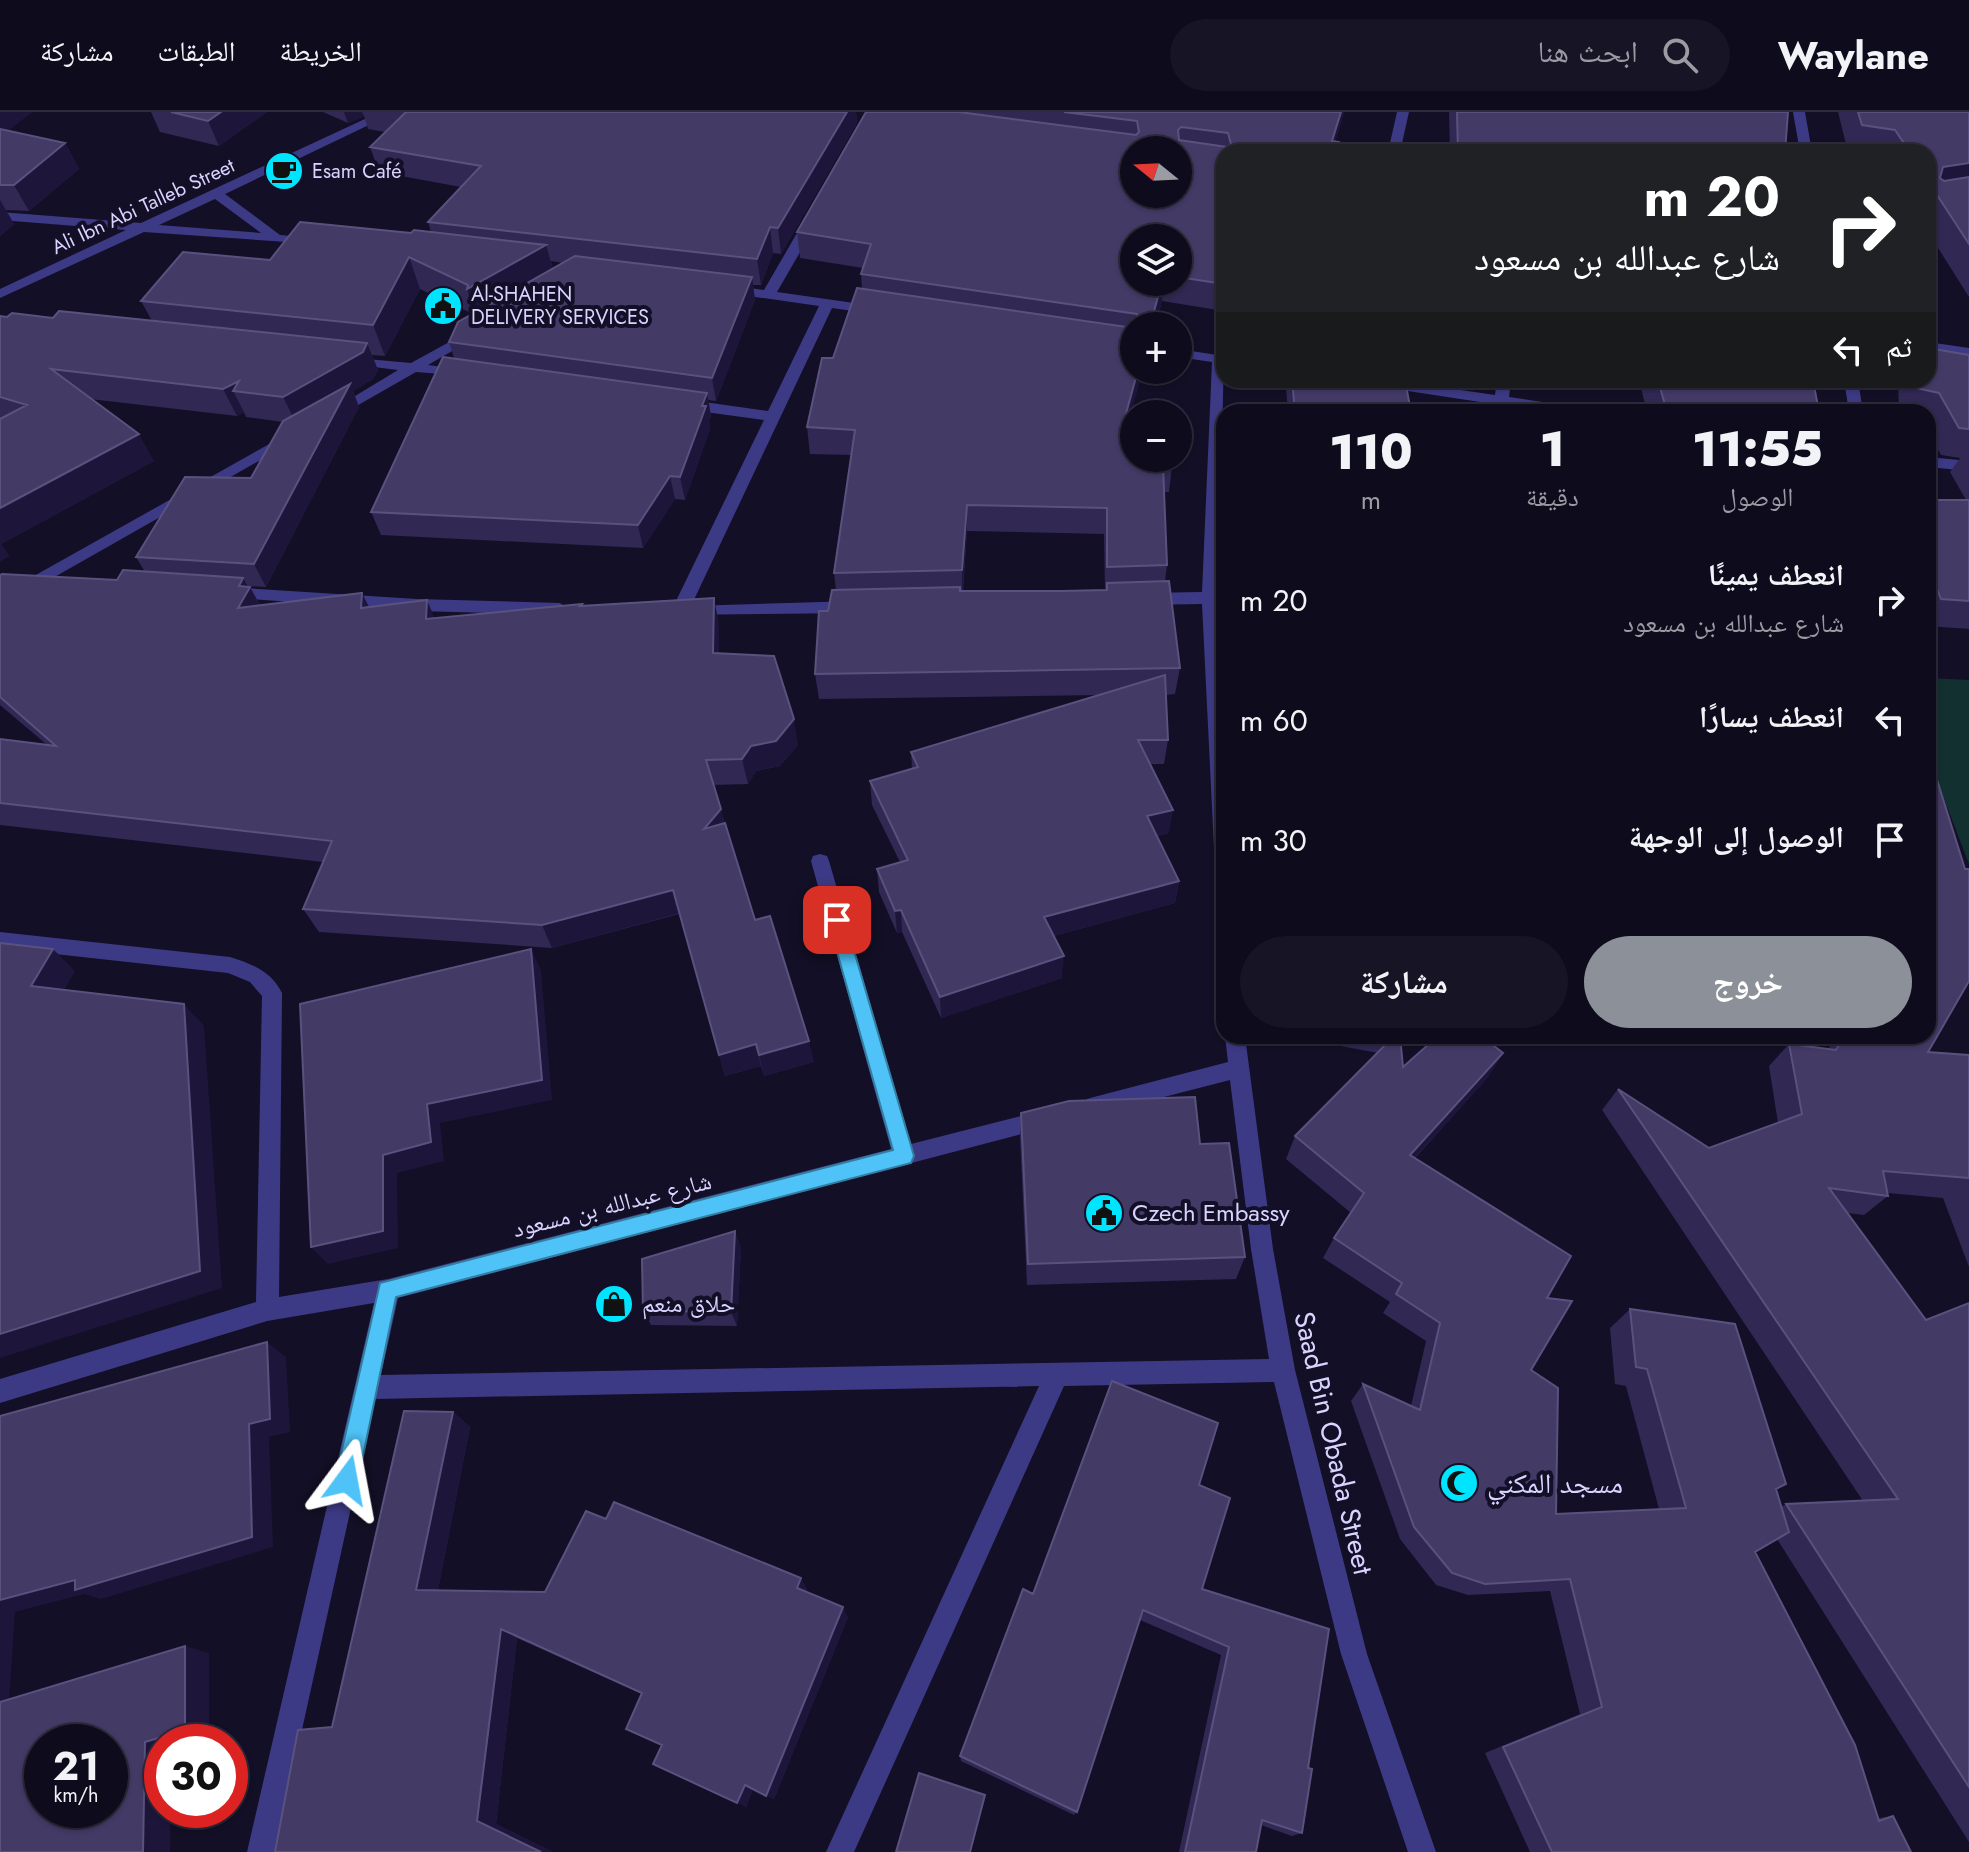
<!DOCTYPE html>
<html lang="ar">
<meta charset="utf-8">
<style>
body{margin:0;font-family:Jost,"Noto Naskh Arabic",sans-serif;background:#171425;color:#f1f3f6;direction:rtl;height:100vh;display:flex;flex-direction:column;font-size:30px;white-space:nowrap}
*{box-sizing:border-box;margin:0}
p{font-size:26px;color:#9b9ba3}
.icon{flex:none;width:44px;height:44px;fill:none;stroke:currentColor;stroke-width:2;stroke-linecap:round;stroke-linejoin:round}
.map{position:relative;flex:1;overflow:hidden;direction:ltr}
.details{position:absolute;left:1216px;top:292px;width:720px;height:640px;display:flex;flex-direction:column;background:#0e0b1c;border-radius:24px;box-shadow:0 2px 6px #0004,0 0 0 2px #2e2b3b;direction:rtl}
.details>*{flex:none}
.guide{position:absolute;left:1216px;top:32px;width:720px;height:244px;border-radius:24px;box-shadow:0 2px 6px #0004,0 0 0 2px #2e2b3b;direction:rtl;background:#202124;color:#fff;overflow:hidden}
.needle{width:52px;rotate:288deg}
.fabs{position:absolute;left:1120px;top:24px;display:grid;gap:16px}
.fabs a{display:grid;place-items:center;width:72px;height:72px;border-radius:50%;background:#0e0b1c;box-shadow:0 2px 6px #0004,0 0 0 2px #2e2b3b;font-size:40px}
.speed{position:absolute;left:24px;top:1612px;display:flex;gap:16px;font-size:40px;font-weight:700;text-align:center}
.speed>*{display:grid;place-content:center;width:104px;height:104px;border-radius:50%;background:#0e0b1c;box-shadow:0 2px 6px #0004,0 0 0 2px #2e2b3b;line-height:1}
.speed small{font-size:20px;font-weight:400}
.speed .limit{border:12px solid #d22;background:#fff;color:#111}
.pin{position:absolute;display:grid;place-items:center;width:68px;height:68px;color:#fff;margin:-34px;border-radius:16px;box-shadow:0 4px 12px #0006}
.me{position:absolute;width:88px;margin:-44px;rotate:13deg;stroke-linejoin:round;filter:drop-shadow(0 0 6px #0008)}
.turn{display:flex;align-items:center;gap:28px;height:168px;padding:0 24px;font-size:36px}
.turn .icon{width:104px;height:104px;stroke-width:2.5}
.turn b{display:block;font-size:56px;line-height:68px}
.then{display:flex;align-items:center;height:76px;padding:0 24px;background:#0003;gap:16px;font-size:30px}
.eta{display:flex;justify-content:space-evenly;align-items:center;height:136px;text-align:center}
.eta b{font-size:48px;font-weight:800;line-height:56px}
.cta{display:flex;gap:16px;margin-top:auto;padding:16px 24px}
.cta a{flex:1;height:92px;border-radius:48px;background:#8c9099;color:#fff;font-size:32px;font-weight:800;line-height:92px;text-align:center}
.cta a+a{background:#171425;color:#f1f3f6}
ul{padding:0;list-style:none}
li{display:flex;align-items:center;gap:24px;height:120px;padding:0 24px}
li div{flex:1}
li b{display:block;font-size:30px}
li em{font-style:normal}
header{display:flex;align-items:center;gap:48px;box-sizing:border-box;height:112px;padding:0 40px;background:#0e0b1c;border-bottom:2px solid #2e2b3b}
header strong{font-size:38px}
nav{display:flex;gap:44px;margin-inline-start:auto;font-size:28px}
.search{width:560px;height:72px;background:#171425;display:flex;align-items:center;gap:20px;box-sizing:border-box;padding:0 28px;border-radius:44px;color:#9b9ba3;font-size:30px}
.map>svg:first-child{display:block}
.green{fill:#12302f}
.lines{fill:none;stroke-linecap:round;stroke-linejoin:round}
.minor{fill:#3d3a85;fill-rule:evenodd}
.wall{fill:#312854;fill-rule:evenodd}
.shaded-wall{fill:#1d163a}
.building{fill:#433a66;stroke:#5a527e;stroke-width:2;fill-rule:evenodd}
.route{fill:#4fc3f7;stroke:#337fa1;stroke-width:2}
.labels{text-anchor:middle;stroke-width:8;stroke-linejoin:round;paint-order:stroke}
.far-poi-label{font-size:20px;fill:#d9d4ff;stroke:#130f26;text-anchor:start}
.far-street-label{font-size:20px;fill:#d9d4ff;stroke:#130f26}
.street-label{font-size:24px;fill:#d9d4ff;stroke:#130f26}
.poi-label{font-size:24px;fill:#d9d4ff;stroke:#130f26;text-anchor:start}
.near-street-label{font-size:28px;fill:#d9d4ff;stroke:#130f26}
.near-poi-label{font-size:28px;fill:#d9d4ff;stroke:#130f26;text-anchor:start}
</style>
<header>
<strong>Waylane</strong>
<div class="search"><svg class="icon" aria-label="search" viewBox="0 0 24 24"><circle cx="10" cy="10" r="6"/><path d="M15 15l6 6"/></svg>ابحث هنا</div>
<nav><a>الخريطة</a><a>الطبقات</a><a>مشاركة</a></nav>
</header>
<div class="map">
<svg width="1969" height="1740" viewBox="0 0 1969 1740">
<rect width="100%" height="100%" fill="#130f26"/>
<path class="green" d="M1928,566l41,2v184l-41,-107z"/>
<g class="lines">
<path class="minor" d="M380,0h16l-171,82 55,41 36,3v6l-172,-12 -144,66v-9l126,-59 -126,-10v-8l141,11zM215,87l46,34 -102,-8z
M1397,0h12l-9,40h-12z
M1793,0h12l7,40h-12z
M811,105l7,4 -41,71 98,14 7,4 -7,4 -43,-6 -141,298 165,-5 8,6 -8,6 -194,2 -2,-4 2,-4 12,-2 90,-185 -81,-11 -7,-5 7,-5 85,12 51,-105 -91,-13 -7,-4 7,-4 36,5 40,-69z
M473,217l5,1v6l-50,29 38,5v6l-50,-4 -77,44 -5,2 -7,-5 71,-43 -48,-6 -5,-1v-6l66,6z
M1928,230l41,6v8l-41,-6z
M1178,237l46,7 -6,242 6,102v176l-7,-3 -2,-5 -13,-264 -58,1 -8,-6 8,-6 58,-1 10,-230 -34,-5z
M1355,268h37l103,15 2,-15h14l-2,17 67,10 7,5h-37l-184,-28z
M1844,268h14l5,32h-14z
M289,321l5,2v6l-294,167v-13z
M1928,345l41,4v10l-41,-4z
M228,475l189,12 143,4 8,6 -8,6 -143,-4 -195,-14 -2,-4 2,-4z
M820,742l7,2 2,5 82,283 137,-35 8,2 3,7 -3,7 -658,173 -17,77 888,-16 -18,-110 -21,-169 -136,35 -7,-2 -4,-7 4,-7 7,-2 134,-35 -3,-26h20l28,213 22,121 72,284 69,198h-28l-67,-198 -67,-272 -210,4 -210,466h-28l213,-466 -664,13 -100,453h-28l127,-549 -107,18 -267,82v-24l256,-77 6,-306 -12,-14 -22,-9 -228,-25v-16l230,25c22,7 41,14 52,36l-3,304 109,-18 503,-130 -80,-288 2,-5z"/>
</g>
<path class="wall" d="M0,0h32l-25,19 58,12 14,26 -50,42 -23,-1 8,14 -14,12z
M151,0h116l-48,34 -59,-14z
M323,0h533l1,11 -76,131 -8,-1 -12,32h-8l2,15 -39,101 -8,-1 3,16 -2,5 1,8 -25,71 -10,-1 -32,49 -262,-13 -10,-23 83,-154 -5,-16 24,-28 -53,-25 -35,67 -13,-1 6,15 -5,9 -20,12 6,16 -93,180 -19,-1 3,1 10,18 109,2 66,11 147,-14 1,2 136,18v29l79,92 -18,21 -24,5 -8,13 -35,1 42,135 59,142 -50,14 -3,-10 -36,10 -46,-162 -127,34 -233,-16 -16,-23 20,-47 -323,-37v-86l46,5 -46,-39v-130l117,5 28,-8 -9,-15 115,-79 32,-56 -37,-5 -2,-5 -7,4 -147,-17 64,62 -153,83 8,12 -9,5v-245l152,5 -11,-20 129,-41 141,-27 20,-1 -3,-10 33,-35 -82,-15 -9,-25 15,-15 -17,-3 -4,-13 -16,7zM551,149l12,2 -10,6z
M866,0h478l-9,30 -111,10v159l-62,-10 -7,25h-21v44l-5,51 43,45 -3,26h-5l3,73 -2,17 15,86 -5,26 -9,1 2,45 -4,24h-14l19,69 -12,3 22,45 -4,22 -121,33 8,42 -121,40 -39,-86 -5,1 -18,-41 -2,-23 23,-7 -28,-57 -2,-24 42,-12 -1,-17 188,-57 -280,4 -4,-25 13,-63 8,-21 -2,-17 17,-118 -41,-1 -3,-27 26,-69 29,-69 -1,-15 2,-6 -63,-10 -3,-26zM1178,126v44h-44zM967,419l137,3 1,56 -142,1z
M1449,0h339l-3,40h-335z
M1838,0h131v185l-41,-65v-80h-80z
M1969,243v274l-41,-3v-126h38l-16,-28 10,-14 -19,-3 -13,-23v-20h-29l-1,-32h30z
M1287,268h5l119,32h-123l-2,-25z
M1639,268h174l6,32h-172z
M1287,924h113l3,31 100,-14 -15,24 -73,81 132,140 -16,72 25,144 103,-5 -33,-123 -11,-2 -5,-56 20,-19 146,180 5,18 5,-3 77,-3 -261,-391 16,-21 91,59 69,-25 -9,-57 20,-22 39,5 8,-13h92v16l41,3v212l-26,-69 -55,-5v3l-24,19 -17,-2 79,107 43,-17v539l-192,-303 -22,13 123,266 15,-2 18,36h-381l-45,-99 95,-39 -30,-123 -82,4 -32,-10 -36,-46 -49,-138 12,-17 48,22 15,-65 -43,-28 7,-11 -67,-44 11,-20 17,-25 -65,-54 9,-23 83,-83z
M1021,1001l179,31 45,113 -9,22 -209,6 -7,-147z
M741,1135l-4,79 -86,-1 -8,-14z
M453,1300l17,15 -32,163 107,2 61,-73 201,70 -1,3 42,25 -74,182 -21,-10 -7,18 -84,-62 -20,-51 -125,-56 -21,186 57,28h-278l57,-125z
M1199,1373l3,104 106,179 -6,65 -10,3 -31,-11 -5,27h-77l42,-197 -81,-35 -63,192 -3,3 -113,-54 -1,-5 73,-162z"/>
<path class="shaded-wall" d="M0,0h32l-32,25z
M221,0h46l-48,34 -11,-25z
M344,0h18l2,4 -16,7z
M847,0h9l1,11 -76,131 -3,-26z
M1341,0h3l-12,40v-11z
M65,31l14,26 -50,42 -15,-26z
M1969,51v24l-33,6 7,-26z
M0,88l14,24 -14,12z
M770,115l3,26 -12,32 -4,-26z
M546,133l9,31 -78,44 -10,-31z
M409,145l11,32 -35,67 -12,-31z
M752,165l3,23 -39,101 -4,-23z
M1162,170h2l-2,19 -7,25h-5z
M367,231l11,27 -5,9 -20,12 6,16 -93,180 -12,-23 42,-141 -13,-26z
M1138,258h5l-21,77 2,-26z
M239,269l-6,10 11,21 -7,4 -14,-27z
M707,281l4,23 -2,5 1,8 -25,71 -5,-23z
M139,322l15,27 -153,83 8,12 -9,5v-53z
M670,364l5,23 -32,49 -5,-23z
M967,393v26l-5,65v-26z
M243,466l6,10 1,-1 14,26 -26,-5 1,-22z
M362,481l13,26 -14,-11z
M714,486l5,26v54l-6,-25z
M427,488l11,26 -12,-7z
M794,607l4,26 -18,21 -24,5 -8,13 -6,-25 9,-13z
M721,697l6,24 -23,-4z
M1173,698l-4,23 -25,6 3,-23z
M1179,769l-4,22 -132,36 1,-22z
M673,778l7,23 -128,35 -10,-23z
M901,798l1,22 -5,1 -2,-22z
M53,837l22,22 -21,37 -23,-22z
M531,837l10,21 11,130 -112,23 4,38 -47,12 1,75 -70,16 -17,-17 72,-92 44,-51z
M1064,844l-2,22 -121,40 -1,-21z
M184,892l20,22 18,262 -222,70v-24z
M809,929l5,21 -50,14 -5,-21z
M756,932l5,22 -36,10 -6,-21z
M1503,941l-15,24 -91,100 13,-22z
M735,1119l6,16 -4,79 -6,-14z
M267,1230l19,15 4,75 -21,5 4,110 -172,52 -17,-5 -69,18 -7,103 -8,-2v-113l249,-176z
M453,1300l17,15 -34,174 -20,-11z
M801,1466l6,11 -3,10 -7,-11z
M843,1495l5,10 -74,182 -8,-3z
M501,1517l16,9 -21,186 57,28h-12l-64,-31z
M185,1534l24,7v82l-22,7h-25v68h8v42h-27l2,-110z
M745,1673l8,4 -7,18 -9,-4z"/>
<path class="building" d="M171,0h50l-13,9z
M406,0h441l-69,116 -8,-1 -13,32 -329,-37 53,-56 -111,-19z
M866,0h93l177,23 3,-3 -2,-11 -73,-9h277l-9,29 7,1 -4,10h-111v132l-46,-7v-39h-44v44h28l-12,44h-12l2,-1 -3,-11 -276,-40 10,-30 -74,-12zM1181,15l47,6 3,11 -4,3 -48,-7 -1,-10zM1134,38h44v44h-44z
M1457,0h331l-3,40h-327z
M1858,0h111v51l-26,4 -3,11 4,3 25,-4v67l-41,-63v-29h-18l-15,-22 -33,-5z
M0,17l65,14 -51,42h-14z
M300,110l111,11 3,-3 132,15 -79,44 1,-4 -59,-28 -36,68 -232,-24 42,-49 87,8z
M575,144l177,21 -40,101 -263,-36 9,-20z
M857,176l277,40v42h4l-14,51h10v37h38v8h-9l4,99 -60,2v-59l-140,-3 -5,65 -128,3 21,-143 -48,-3 15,-69h11z
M59,199l308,32 -4,9 -80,45 -50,-6 6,-10 -16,8 -172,-20 88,65 -139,74v-89l27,-14 -27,-8v-81l7,1 5,-4 41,5z
M1928,236l41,7v74l-10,-1 -20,-35 -23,-5v-8h12z
M443,245l264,36 -5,13h4l-26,71 -10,-1 -32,49 -267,-13z
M1292,268h113l6,32h-116z
M1658,268h155l6,32h-152z
M350,272l-96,180 -118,-7 49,-80 66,1 32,-57z
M1928,388h41v101l-28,-2 -13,-33z
M123,458l120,8 -4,8 11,1 -12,21 124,-15 -1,15 66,-8 -1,19 156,-15 -2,2 134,-8 -1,55 61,3 20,63 -18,22 -25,5 -9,13 -36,1 15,49 -17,20 21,-6 30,97 15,-4 39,125 -50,14 -3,-11 -37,11 -46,-165 -131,35 -239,-16 29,-68 -332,-38v-64l56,7 -56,-49v-122l2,-1 115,6z
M1169,469l11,87 -365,6 4,-63h9l4,-21 128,-3v4h102l45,-1v-7z
M1165,563l3,65h-30l35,70 -26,6 32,65 -135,36 20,39 -124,41 -39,-87 -6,1 -18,-42 31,-9 -38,-79 48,-14 -7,-15z
M1928,639l37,118h4v112l-41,71 41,3v123l-86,-7 5,25 -59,-8 97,132 43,-17v484l-183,-283 112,-5 -280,-410 91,59 93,-34 -13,-70 47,6 8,-14h84z
M0,831l53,6 -22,37 153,18 16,267 -200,63z
M531,837l11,131 -115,24 4,38 -48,13v76l-72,16 -11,-243z
M1394,924h6l3,31 35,-31h43l22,17 -93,102 161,101 -24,42 25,3 -41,69 27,18 -2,126 130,-6 -39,-139 -11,-2 -6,-58 105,15 51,160 -10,5 13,43 -34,20 100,193 24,76 14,-5 18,36h-359l-49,-105 99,-40 -32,-128 -85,5 -33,-11 -38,-46 -51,-143 57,26 20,-87 -44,-29 6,-11 -68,-45 30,-45 -69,-57z
M1195,985l5,47 29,-1 16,114 -217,7 -7,-151 48,-12z
M735,1119l-4,81 -88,-1 -1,-52z
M267,1230l3,77 -21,5 3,113 -177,53v-10l-75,20v-184z
M1112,1269l106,42 -19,62 31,13 -28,91 127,40 -21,139 4,1 -10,64 -40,-13 -6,32h-71l44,-205 -86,-37 -66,202 -117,-56 63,-167 10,5z
M404,1299l49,1 -37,178 129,2 41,-81 20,8 8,-17 187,76 -4,10 46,19 -77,189 -21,-11 -8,18 -84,-39 9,-19 -36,-16 16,-36 -141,-64 -24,192 64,31h-266l23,-122 34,-3z
M185,1534v84l-40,12 -2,110h-143v-150zM42,1630h68v68h-68z
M919,1661l66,22 -15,57h-74z"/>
<path class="route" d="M837,801l8,7 69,236 -3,7 -515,134 -38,183 -3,8 -8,3 -8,-3 -4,-8 45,-197 513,-133 -65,-230z"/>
<defs>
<g id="cafe-disc" transform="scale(2)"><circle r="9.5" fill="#00e5ff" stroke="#130f26"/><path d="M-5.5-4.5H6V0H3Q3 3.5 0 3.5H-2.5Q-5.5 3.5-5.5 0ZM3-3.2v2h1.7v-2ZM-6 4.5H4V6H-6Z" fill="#111"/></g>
<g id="civic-disc" transform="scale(2)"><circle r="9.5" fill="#00e5ff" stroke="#130f26"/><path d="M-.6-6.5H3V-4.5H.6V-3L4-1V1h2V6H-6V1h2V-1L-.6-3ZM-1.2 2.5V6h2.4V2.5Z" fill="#111"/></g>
<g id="shop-disc" transform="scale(2)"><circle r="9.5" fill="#00e5ff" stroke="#130f26"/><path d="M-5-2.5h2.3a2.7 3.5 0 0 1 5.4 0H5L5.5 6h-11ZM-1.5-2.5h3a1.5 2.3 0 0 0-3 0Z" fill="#111"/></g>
<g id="mosque-disc" transform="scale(2)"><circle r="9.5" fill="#00e5ff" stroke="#130f26"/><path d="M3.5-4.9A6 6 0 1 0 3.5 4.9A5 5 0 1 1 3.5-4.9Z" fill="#111"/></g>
</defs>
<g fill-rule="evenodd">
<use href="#cafe-disc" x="284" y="59"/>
<use href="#civic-disc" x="443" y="194"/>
<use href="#civic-disc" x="1104" y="1101"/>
<use href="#shop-disc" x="614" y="1192"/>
<use href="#mosque-disc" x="1459" y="1371"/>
</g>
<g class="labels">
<g class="far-poi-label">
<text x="312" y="66">Esam Café</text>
<text x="471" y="189">Al-SHAHEN<tspan x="471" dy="23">DELIVERY SERVICES</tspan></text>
</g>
<g class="far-street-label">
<text transform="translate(143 94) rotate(-25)" y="7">Ali Ibn Abi Talleb Street</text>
</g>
<g class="street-label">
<text transform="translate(612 1093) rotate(-14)" y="8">شارع عبدالله بن مسعود</text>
</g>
<g class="poi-label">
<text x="1132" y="1109">Czech Embassy</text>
<text x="642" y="1200">حلاق منعم</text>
</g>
<g class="near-street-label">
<text transform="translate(1334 1331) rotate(77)" y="10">Saad Bin Obada Street</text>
</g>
<g class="near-poi-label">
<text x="1487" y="1381">مسجد المكني</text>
</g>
</g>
</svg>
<div class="fabs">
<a><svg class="needle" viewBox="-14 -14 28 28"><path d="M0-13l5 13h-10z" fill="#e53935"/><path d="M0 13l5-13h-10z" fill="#9b9ba3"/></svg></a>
<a><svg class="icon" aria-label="layers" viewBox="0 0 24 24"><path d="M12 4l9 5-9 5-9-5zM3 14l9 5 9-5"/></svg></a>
<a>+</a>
<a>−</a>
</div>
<div class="speed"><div>21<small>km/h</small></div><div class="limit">30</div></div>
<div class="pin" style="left:837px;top:808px;background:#d93025"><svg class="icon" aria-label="arrive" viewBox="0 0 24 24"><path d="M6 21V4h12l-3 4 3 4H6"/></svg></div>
<svg class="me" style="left:347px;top:1368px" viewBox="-20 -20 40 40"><path d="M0-17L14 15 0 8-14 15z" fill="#4fc3f7" stroke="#fff" stroke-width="4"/></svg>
<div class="guide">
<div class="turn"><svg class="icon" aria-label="right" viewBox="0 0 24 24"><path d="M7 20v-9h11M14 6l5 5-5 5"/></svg><div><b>20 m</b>شارع عبدالله بن مسعود</div></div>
<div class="then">ثم<svg class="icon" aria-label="left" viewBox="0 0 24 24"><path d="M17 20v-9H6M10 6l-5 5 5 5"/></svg></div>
</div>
<section class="details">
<div class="eta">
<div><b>11:55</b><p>الوصول</p></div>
<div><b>1</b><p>دقيقة</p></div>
<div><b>110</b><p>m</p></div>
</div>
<ul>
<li><svg class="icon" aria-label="right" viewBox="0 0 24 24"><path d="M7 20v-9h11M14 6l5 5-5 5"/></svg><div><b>انعطف يمينًا</b><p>شارع عبدالله بن مسعود</p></div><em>20 m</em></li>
<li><svg class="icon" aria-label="left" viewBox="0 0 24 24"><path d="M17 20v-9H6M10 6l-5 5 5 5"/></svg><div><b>انعطف يسارًا</b></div><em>60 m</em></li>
<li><svg class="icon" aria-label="arrive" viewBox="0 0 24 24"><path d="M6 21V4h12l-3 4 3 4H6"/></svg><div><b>الوصول إلى الوجهة</b></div><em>30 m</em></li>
</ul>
<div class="cta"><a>خروج</a><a>مشاركة</a></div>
</section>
</div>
